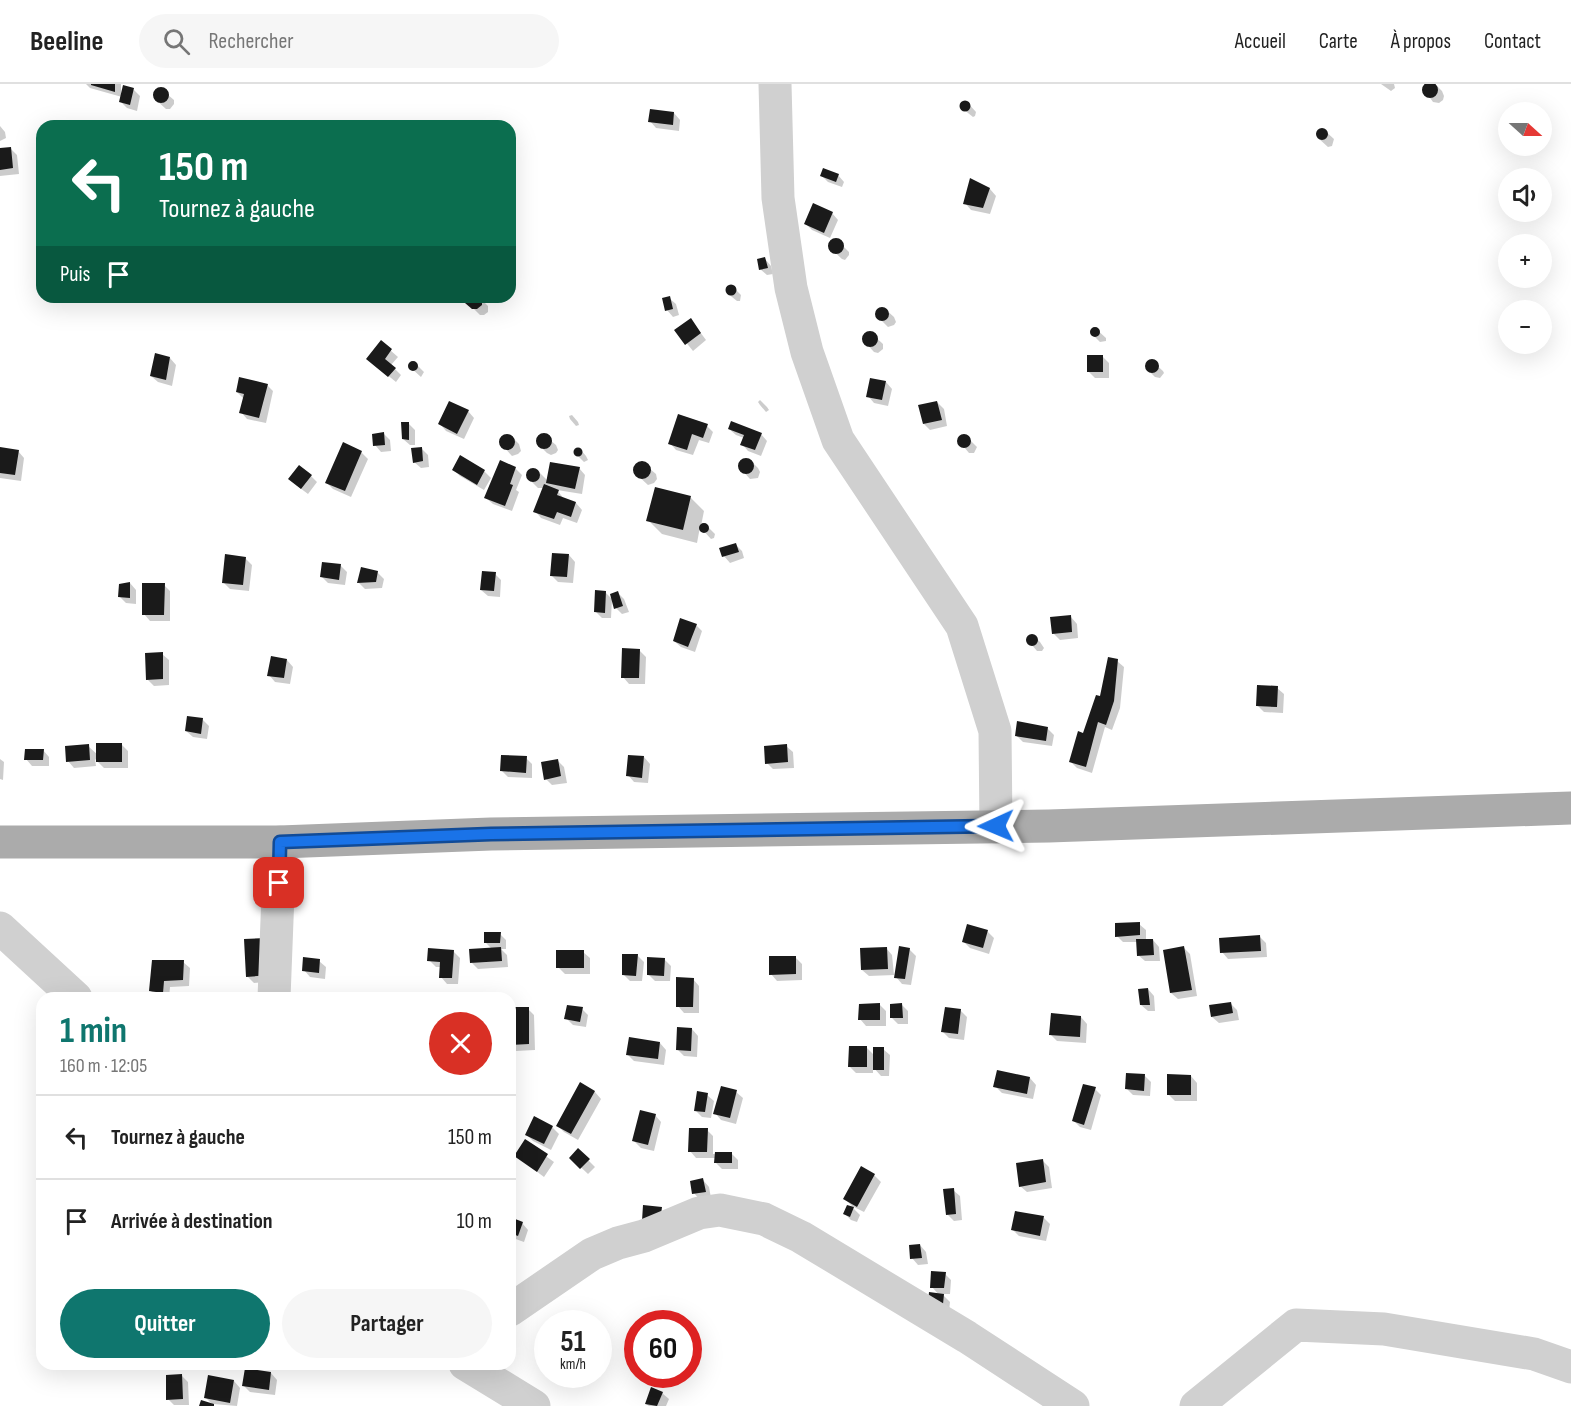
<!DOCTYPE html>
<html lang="fr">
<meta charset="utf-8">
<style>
body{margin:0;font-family:"Sofia Sans Condensed",sans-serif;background:#f6f6f6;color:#222;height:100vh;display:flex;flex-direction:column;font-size:22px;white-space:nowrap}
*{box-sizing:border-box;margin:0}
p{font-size:20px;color:#767676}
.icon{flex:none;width:33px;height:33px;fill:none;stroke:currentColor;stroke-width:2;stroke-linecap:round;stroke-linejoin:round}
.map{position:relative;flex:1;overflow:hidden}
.side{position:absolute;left:36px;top:908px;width:480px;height:378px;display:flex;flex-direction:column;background:#fff;border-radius:18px;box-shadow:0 6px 24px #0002}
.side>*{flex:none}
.guide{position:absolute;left:36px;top:36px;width:480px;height:183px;border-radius:18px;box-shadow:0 6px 24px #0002;background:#0b6e4f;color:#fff;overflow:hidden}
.needle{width:39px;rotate:111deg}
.buttons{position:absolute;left:1498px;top:18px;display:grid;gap:12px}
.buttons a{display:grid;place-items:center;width:54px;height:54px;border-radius:50%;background:#fff;box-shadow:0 6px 24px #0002;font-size:30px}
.speed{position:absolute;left:534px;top:1226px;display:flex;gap:12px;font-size:30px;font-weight:700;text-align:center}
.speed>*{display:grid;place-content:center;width:78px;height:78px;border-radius:50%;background:#fff;box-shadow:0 6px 24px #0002;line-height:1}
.speed small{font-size:15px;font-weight:400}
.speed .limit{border:9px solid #d22;background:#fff;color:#111}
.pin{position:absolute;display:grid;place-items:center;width:51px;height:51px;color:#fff;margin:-26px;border-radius:12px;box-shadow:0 3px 9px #0006}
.me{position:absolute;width:66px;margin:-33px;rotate:269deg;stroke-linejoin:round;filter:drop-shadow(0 0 4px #0008)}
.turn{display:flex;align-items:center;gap:21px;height:126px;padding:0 24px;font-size:27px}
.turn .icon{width:78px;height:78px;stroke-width:2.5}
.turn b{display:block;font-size:42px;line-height:51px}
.then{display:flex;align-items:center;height:57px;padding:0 24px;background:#0003;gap:12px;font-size:22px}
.round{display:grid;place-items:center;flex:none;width:63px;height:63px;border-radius:32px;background:#f6f6f6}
.headline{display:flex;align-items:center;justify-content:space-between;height:102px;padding:0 24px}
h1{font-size:36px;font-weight:700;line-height:45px;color:#0f766e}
.primary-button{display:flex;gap:12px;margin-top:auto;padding:12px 24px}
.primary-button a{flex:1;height:69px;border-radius:36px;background:#0f766e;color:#fff;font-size:24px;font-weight:700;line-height:69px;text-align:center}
.primary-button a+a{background:#f6f6f6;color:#222}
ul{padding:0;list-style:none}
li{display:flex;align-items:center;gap:18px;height:84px;padding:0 24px;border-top:2px solid #e0e0e0}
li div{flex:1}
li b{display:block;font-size:22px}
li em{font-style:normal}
header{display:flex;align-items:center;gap:36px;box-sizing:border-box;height:84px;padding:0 30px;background:#fff;border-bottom:2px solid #e0e0e0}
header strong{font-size:28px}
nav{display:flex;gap:33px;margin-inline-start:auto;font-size:21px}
.search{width:420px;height:54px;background:#f6f6f6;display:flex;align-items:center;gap:15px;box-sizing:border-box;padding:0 21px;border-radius:33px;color:#767676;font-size:22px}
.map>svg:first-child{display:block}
.shadow{fill:#0003}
.building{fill:#1a1a1a}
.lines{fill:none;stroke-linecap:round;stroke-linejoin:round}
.street{stroke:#d0d0d0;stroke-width:33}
.primary{stroke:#ababab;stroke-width:33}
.route-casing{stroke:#114b97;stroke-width:15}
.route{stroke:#1a73e8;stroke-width:10}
</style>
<header>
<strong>Beeline</strong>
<div class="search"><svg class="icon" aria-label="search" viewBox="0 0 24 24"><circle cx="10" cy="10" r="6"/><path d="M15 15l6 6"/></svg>Rechercher</div>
<nav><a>Accueil</a><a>Carte</a><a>À propos</a><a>Contact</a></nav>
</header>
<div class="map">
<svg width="1571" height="1322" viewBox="0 0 1571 1322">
<rect width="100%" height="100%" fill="#fff"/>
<path class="shadow" d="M86,0h35v12l13,-6 6,6 -3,15 -10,-3 -6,-6 1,-5 -32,-9z
M1381,0h13l1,4 -4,3z
M1425,0h10l7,7 2,5 -1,4 -4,3 -6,-1 -10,-14z
M161,5l13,11v4l-4,5h-4l-11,-10v-6z
M967,18l9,10 -1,4 -2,1 -5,-4 -7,-6v-3z
M674,29l6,7 -1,11 -23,-3 -6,-7z
M0,42l5,6 1,6 -6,3z
M1323,45l11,10 -2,7 -4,1 -10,-9v-6z
M10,64l7,7 2,19 -19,2v-27z
M821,91h17l6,7 -2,5 -14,-5z
M990,105l6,7 -6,18 -19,-4 -6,-7z
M832,129l6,7 -8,18 -18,-8 -6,-6z
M837,156l12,12v3l-4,5 -3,-1 -12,-11v-5z
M765,175l6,7 2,8 -6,1 -7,-6z
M728,203l6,1 7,7 -1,6h-3l-10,-8z
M469,213h10l9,9v6l-4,3h-4l-13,-13z
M669,214l7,6 3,11 -6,2 -6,-7z
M884,224l10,9 2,5 -2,3 -6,2 -10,-10v-7z
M691,236l15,20 -13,11 -17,-21z
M1095,244l11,10v3l-6,1 -7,-7v-5z
M868,249h3l12,11v5l-5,4 -4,-1 -10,-11z
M382,259l16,14 -7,8 10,10 -5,7 -21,-17z
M1103,273l6,6v15h-14l-7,-7z
M170,274l6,7 -4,21 -14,-4 -7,-6z
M1152,277l11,10 1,2 -4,5 -5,-1 -7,-7 -1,-6z
M414,278l10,10 -3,5 -10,-9v-5z
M886,298l6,7 -4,17 -14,-3 -6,-7z
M267,301l6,6 -7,32 -19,-4 -6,-7 3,-13 -7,-7z
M760,316l7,7 2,3 -3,2 -6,-7 -2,-3z
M937,318l7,7 3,17 -17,4 -6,-6z
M468,327l6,7 -10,21 -18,-8 -6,-7z
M572,331l6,7 1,3 -3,1 -6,-7 -1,-3z
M409,340l6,6v15h-5l-7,-6z
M707,342l6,6 -4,11 -10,-3 -6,15 -17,-5 -6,-7z
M729,345l32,5 6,7 -6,15 -13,-5 -6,-7 2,-6 -8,-3z
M384,350l6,6 1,11 -10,1 -6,-7z
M544,351l12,10 2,5 -2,3 -5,2 -4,-2 -7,-7 -2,-6 2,-4z
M504,352l8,1 7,7 2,7 -3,3 -6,2 -12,-13z
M966,352l11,11 -3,6h-5l-10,-12v-3z
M0,364l18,3 6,7 -3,23 -21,-3z
M421,364l7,7 1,12 -8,1 -7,-6z
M580,365l6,7 2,4 -4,2 -7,-7 -1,-5z
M361,368l7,7 -17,38 -18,-8 -7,-7z
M745,376l6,1 7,7 2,4 -2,6 -8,1 -10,-11 1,-6z
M643,379l13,11 1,5 -3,4 -6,2 -13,-12v-5l3,-4z
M515,384l7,7 -6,15 3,2 -7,19 -19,-7 -7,-6z
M579,384l6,7 -3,19 -25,-4 7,9 12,4 6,7 -5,13 -14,-5 -3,7 -19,-7 -6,-7 9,-23h-6l-10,-10v-4l3,-4 8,2 9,9z
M454,386l30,1 7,7 -7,12 -24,-14z
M311,392l6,6 -9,12 -12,-9z
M656,405l35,9 13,13 -3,15 4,-2 10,10 -1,4 -3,1 -11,-12 -3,16 -35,-9 -14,-14z
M735,460l7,7 2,7 -14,5 -6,-7z
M569,471l6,7 -2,21 -15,-1 -6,-6z
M245,474l7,7 -3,26 -19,-2 -7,-7z
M340,481l7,7 -2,13 -17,-2 -6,-6z
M377,488l7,7 -2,9 -17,1 -7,-7z
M495,490l6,6 -1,17 -12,-1 -7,-6z
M130,499l6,7v14l-10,-1 -6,-6z
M164,501l6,6v30h-20l-6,-7z
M605,508l7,7 -1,19h-9l-6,-6z
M618,509l6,6 5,13 -7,2 -6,-6z
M1071,533l6,7 1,14 -18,2 -7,-7z
M696,541l6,6 -7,21 -14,-5 -7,-6z
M1031,552h3l6,6 4,6 -2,3h-5l-6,-7 -3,-5z
M639,566l7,7 -1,27h-16l-6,-7z
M162,570l7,6v25l-15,1 -7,-7z
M287,576l6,7 -3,17 -15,-2 -6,-7z
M1117,577l7,6 -4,41 -8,22 -7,-3 -13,46 -15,-5 -6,-6z
M1277,604l7,6 -1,19 -19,-1 -7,-7z
M202,635l7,7 -2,13 -14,-2 -7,-6z
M1047,644l7,7 -2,11 -29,-4 -7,-7z
M122,661l6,6v17h-24l-9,-9 1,7 -22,2 -6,-7 20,-15 10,9z
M786,662l7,6 1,16 -21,1 -6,-6z
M43,666l6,7v9h-17l-6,-7z
M644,673l6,7 -2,19 -14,-1 -6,-7z
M526,674l6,6v14l-24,-1 -7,-7z
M0,675l4,3 -1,18 -3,-1z
M557,676l7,7 3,16 -15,2 -6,-6z
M1139,840l7,6v10h7l6,7 1,14h-15l-7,-6v-13h-15l-6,-6z
M987,847l7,7 -5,16 -19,-6 -7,-7z
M500,850l6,6v9h-5l6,6 1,12 -30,2 -6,-6 20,-14 -6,-6z
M1260,853l6,6 1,14 -39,2 -6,-7z
M266,855l9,42 -21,2 -7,-7z
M1183,863l7,7 7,42 -19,3 -7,-6z
M886,864l6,7 2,20 -25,1 -7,-6z
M909,865l7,7 -5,29 -9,-1 -6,-7z
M453,867l7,7 -2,26h-11l-6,-7v-10h-5l-7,-7z
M583,868l7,6v16h-25l-7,-7z
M637,871l7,7 -2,19h-12l-7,-7z
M795,873l7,7v16l-25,1 -6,-7z
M664,875l7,7 -1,15h-15l-7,-7z
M319,877l7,6 -1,12 -15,-2 -6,-7z
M183,878l7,6 -1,18 -19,1 -1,11 -11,-1 -7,-6z
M693,895l6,7v27h-15l-6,-7z
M1148,905l6,7 1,15h-7l-7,-6z
M1231,920l6,6 2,10 -20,3 -7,-6z
M880,921l6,6v15h-20l-6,-7z
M902,921l6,6v13h-10l-7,-7z
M510,925h18l6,6 1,35 -19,1 -6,-6z
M582,925l6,6 -2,12 -13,-2 -7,-7z
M960,926l7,7 -3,23 -15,-2 -6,-6z
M1081,933l6,7 -1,19 -29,-2 -7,-7z
M692,945l6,7 -1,21 -13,-1 -6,-6z
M660,959l6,7 -2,15 -30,-4 -7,-7z
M866,963l9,9 8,-7 7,6 -1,21h-8l-8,-9v6h-17l-6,-6z
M1145,992l6,6 -1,14 -17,-1 -6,-6z
M1191,992l6,7v18h-22l-6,-6z
M1030,994l6,7 -3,14 -31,-6 -7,-7z
M581,1000l14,8 6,7 -23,41 -14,-8 -6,-6z
M1095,1005l6,6 -10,35 -11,-3 -6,-6z
M736,1008l7,6 -7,26 -15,-4 -6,-7z
M707,1011l7,6 -3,17 -9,-1 -6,-6z
M655,1031l6,7 -7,29 -13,-3 -7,-7z
M552,1043l7,7 -8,16 -18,-9 -6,-6z
M707,1046l6,6v18l18,-1 7,7v9h-16l-6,-6v-5h-20l-6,-7z
M525,1057l29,21 -10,15 -28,-21z
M578,1066l17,17 -7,7 -17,-16z
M1043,1077l6,6 3,21 -25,4 -7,-6z
M862,1084l12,7 7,7 -17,30 -12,-6 -7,-7z
M703,1096l6,7 2,11 -11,2 -6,-7z
M953,1106l7,6 2,24 -8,1 -7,-7z
M853,1124l7,7 -3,7 -6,-2 -6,-6z
M1044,1134l6,6 -4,17 -27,-5 -6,-6z
M510,1135l12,4 6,7 -4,12 -14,-5z
M920,1161l6,7 2,12 -10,1 -6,-7z
M945,1190l6,6 -1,14h-8l8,8 -2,18 -9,-25 -7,-8z
M271,1289l6,7 -2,15 -25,-3 -6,-6z
M182,1292l6,6 1,23h-15l-6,-6z
M234,1297l6,7 -3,18 -24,-2 1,2h-13l12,-1 -8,-8z
M662,1309l7,6 -3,7h-17l-3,-2z"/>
<path class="building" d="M1422 6a8 8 0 1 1 16 0a8 8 0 1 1-16 0Z
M115,0v8l-24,-7v-1z
M123,1l11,3 -4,17 -11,-3z
M153 11a8 8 0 1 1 16 0a8 8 0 1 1-16 0Z
M959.5 22a5.5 5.5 0 1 1 11 0a5.5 5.5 0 1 1-11 0Z
M650,25l24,3 -1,13 -25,-3z
M1316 50a6 6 0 1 1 12 0a6 6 0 1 1-12 0Z
M11,63l2,21 -13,2v-22z
M823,84l16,6 -3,8 -16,-6z
M970,94l20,10 -7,20 -20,-4z
M813,119l20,9 -9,21 -20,-9z
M828 162a8 8 0 1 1 16 0a8 8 0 1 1-16 0Z
M765,173l3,11 -9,2 -2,-11z
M725.5 206a5.5 5.5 0 1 1 11 0a5.5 5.5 0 1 1-11 0Z
M670,212l3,13 -8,2 -3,-13z
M467,213h15v8l-5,4h-5l-7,-6z
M875 230a7 7 0 1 1 14 0a7 7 0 1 1-14 0Z
M691,234l10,15 -16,12 -11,-15z
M1090 248a5 5 0 1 1 10 0a5 5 0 1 1-10 0Z
M862 255a8 8 0 1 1 16 0a8 8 0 1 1-16 0Z
M381,256l11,9 -7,10 11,9 -8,9 -22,-18z
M155,269l15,4 -4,23 -16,-4z
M1087,271h16v17h-16z
M1145 282a7 7 0 1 1 14 0a7 7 0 1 1-14 0Z
M408 282a5 5 0 1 1 10 0a5 5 0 1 1-10 0Z
M239,293l29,7 -9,34 -20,-5 5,-19 -8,-2z
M870,294l16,3 -4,19 -16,-3z
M449,317l20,9 -12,24 -19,-10z
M937,317l5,19 -19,4 -5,-19z
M678,330l30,10 -5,14 -11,-4 -5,16 -19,-6z
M731,337l31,12 -7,17 -15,-5 4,-10 -16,-6z
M401,338h8v18l-7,-1z
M384,348l1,13 -12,1 -1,-12z
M536 357a8 8 0 1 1 16 0a8 8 0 1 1-16 0Z
M499 358a8 8 0 1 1 16 0a8 8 0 1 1-16 0Z
M957 357a7 7 0 1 1 14 0a7 7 0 1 1-14 0Z
M343,358l19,9 -17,40 -20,-8z
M0,363l19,3 -4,25 -15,-2z
M422,363l1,14 -10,2 -2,-15z
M573.5 368a4.5 4.5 0 1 1 9 0a4.5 4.5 0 1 1-9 0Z
M460,371l25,15 -8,15 -25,-15z
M738 382a8 8 0 1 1 16 0a8 8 0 1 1-16 0Z
M500,376l16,7 -6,17 3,1 -8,21 -21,-8z
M633 386a9 9 0 1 1 18 0a9 9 0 1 1-18 0Z
M550,378l30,5 -5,22 -29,-6z
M299,381l13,10 -11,14 -13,-10z
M526 391a7 7 0 1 1 14 0a7 7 0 1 1-14 0Z
M544,400l15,6 -2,5 19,7 -5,15 -14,-5 -3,7 -21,-7z
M655,403l36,9 -8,34 -37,-9z
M699 444a5 5 0 1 1 10 0a5 5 0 1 1-10 0Z
M736,459l3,9 -17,5 -3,-9z
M552,469l17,1 -2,23 -17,-1z
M225,470l21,3 -3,28 -21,-2z
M322,478l19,2 -2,16 -19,-3z
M361,483l17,4 -2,11 -19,1z
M482,487l14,1 -2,19 -14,-1z
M130,498v16l-12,-1 1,-13z
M142,499h23l-1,32h-22z
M595,506l11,1 -1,22 -11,-1z
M618,507l5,15 -9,3 -4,-15z
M1071,531l1,17 -20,2 -2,-17z
M680,534l17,6 -9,23 -15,-6z
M1026 556a6 6 0 1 1 12 0a6 6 0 1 1-12 0Z
M622,564l18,1 -1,29h-18z
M163,568v27l-17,1 -1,-27z
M271,572l16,3 -3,19 -17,-2z
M1108,573l10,2 -4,42 -8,24 -8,-3 -12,45 -17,-5 9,-31 5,2 13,-38 4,1z
M1257,601l21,1 -1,21 -21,-1z
M187,632l16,2 -2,16 -16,-3z
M1017,637l31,6 -2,14 -31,-5z
M96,659h26v19h-26z
M89,660l1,16 -24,2 -1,-16z
M787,660l1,18 -23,2 -1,-18z
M25,665h19l-1,11h-19z
M501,671l26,1 -1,17 -26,-2z
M628,671l16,1 -2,22 -16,-2z
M558,675l3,17 -17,4 -3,-18z
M1140,838v13l-25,2v-14z
M967,840l21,6 -5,18 -21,-6z
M484,848h17l-1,11h-16z
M1260,851l1,16 -41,2 -1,-15z
M267,854l2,37 -23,2 -2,-38z
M1136,855h17l1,16 -17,1z
M899,862l11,2 -5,31 -11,-1z
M1184,862l8,44 -22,3 -7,-43z
M501,863l1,14 -32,2 -1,-14z
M887,863l1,22 -27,1 -1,-22z
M428,864l26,2 -2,28h-13l1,-16 -13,-1z
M556,866h28v18h-28z
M622,870h16l-2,22 -14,-1z
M769,872h27v18l-27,1z
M303,873l17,2 -1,14 -17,-2z
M647,873l18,1 -1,18 -17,-1z
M152,876h32l-1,20 -19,1 -1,12 -14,-2z
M676,893l18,1 -1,29h-17z
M1148,904l2,17h-10l-2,-16z
M1231,918l2,11 -22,4 -2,-12z
M880,919v17h-22l1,-16z
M902,919l1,15h-13v-14z
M567,921l16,2 -3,15 -16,-3z
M510,923h19v37l-19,1z
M945,923l16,2 -3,25 -17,-2z
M1051,929l30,3 -1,21 -31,-2z
M677,943l15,1 -1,23 -15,-1z
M629,953l31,5 -2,17 -32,-4z
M849,962h18v21h-19z
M873,963h11v23h-11z
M997,986l33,7 -3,17 -34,-7z
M1126,989l19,1 -1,17 -19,-2z
M1167,990l24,1v20h-24z
M580,998l15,9 -24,43 -15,-8z
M1083,1000l13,3 -12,38 -12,-4z
M721,1002l16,4 -7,28 -17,-4z
M697,1007l11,2 -3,19 -11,-1z
M640,1026l16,4 -8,31 -16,-4z
M534,1032l19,10 -9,18 -19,-9z
M689,1044h19l-1,24h-19z
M525,1055l23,15 -11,18 -23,-16z
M578,1064l12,11 -10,10 -11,-11z
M715,1068h17v11h-18z
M1043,1075l3,23 -27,5 -3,-24z
M861,1082l14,8 -18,33 -14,-8z
M703,1094l3,14 -14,2 -2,-13z
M954,1104l2,26 -10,1 -3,-26z
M643,1121l19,2 -2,16 -18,-2z
M847,1121l7,2 -4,10 -7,-3z
M1015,1127l29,5 -4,20 -29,-6z
M510,1133l13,5 -5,14 -8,-3z
M920,1160l2,14 -12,1 -1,-14z
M931,1187l15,1 -2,16h-14z
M929,1208l15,2 -2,20 -15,-2z
M245,1284l26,4 -2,18 -27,-4z
M182,1290l1,25 -17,1v-25z
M208,1291l26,5 -4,23 -26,-5z
M651,1303l12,5 -6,14 -12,-2z
M201,1316l13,4v2h-15z"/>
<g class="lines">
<path class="street" d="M775,0l3,114 13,90 16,64 31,88 124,186 33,105 1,96
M0,844l76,70
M274,914l6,-156
M510,1226l82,-56 26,-11 26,-7 55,-23 21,-3 44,9 37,18 166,100 106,69
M465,1280l69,42
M1196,1322l100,-81 88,4 150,25 37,13"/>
<path class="primary" d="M0,758h280l211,-8 558,-8 522,-18"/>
</g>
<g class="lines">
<g class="route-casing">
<path id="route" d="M279,799l1,-41 211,-8 505,-8"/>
</g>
<use href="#route" class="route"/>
</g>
</svg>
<div class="buttons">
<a><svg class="needle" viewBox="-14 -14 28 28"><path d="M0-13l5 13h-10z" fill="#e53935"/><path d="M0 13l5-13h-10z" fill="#767676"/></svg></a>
<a><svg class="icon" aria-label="sound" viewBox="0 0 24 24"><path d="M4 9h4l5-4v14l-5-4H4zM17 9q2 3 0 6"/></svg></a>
<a>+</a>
<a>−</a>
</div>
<div class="speed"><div>51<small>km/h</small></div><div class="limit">60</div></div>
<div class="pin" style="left:279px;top:799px;background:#d93025"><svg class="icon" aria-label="arrive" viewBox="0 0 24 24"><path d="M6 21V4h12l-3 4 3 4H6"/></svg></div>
<svg class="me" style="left:996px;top:742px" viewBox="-20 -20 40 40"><path d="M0-17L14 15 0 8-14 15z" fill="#1a73e8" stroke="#fff" stroke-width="4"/></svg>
<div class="guide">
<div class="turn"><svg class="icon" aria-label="left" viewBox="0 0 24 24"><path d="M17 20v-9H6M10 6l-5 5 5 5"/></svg><div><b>150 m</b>Tournez à gauche</div></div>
<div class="then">Puis<svg class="icon" aria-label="arrive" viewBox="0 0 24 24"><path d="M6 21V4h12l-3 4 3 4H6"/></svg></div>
</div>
<section class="side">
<div class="headline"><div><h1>1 min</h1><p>160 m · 12:05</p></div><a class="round" style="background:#d93025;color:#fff"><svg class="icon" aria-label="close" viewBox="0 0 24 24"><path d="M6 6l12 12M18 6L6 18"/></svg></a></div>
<ul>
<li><svg class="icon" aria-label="left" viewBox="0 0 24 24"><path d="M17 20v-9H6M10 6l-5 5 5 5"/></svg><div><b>Tournez à gauche</b></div><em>150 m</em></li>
<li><svg class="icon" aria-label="arrive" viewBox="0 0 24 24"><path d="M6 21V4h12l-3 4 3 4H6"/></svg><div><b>Arrivée à destination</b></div><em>10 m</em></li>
</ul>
<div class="primary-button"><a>Quitter</a><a>Partager</a></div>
</section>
</div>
